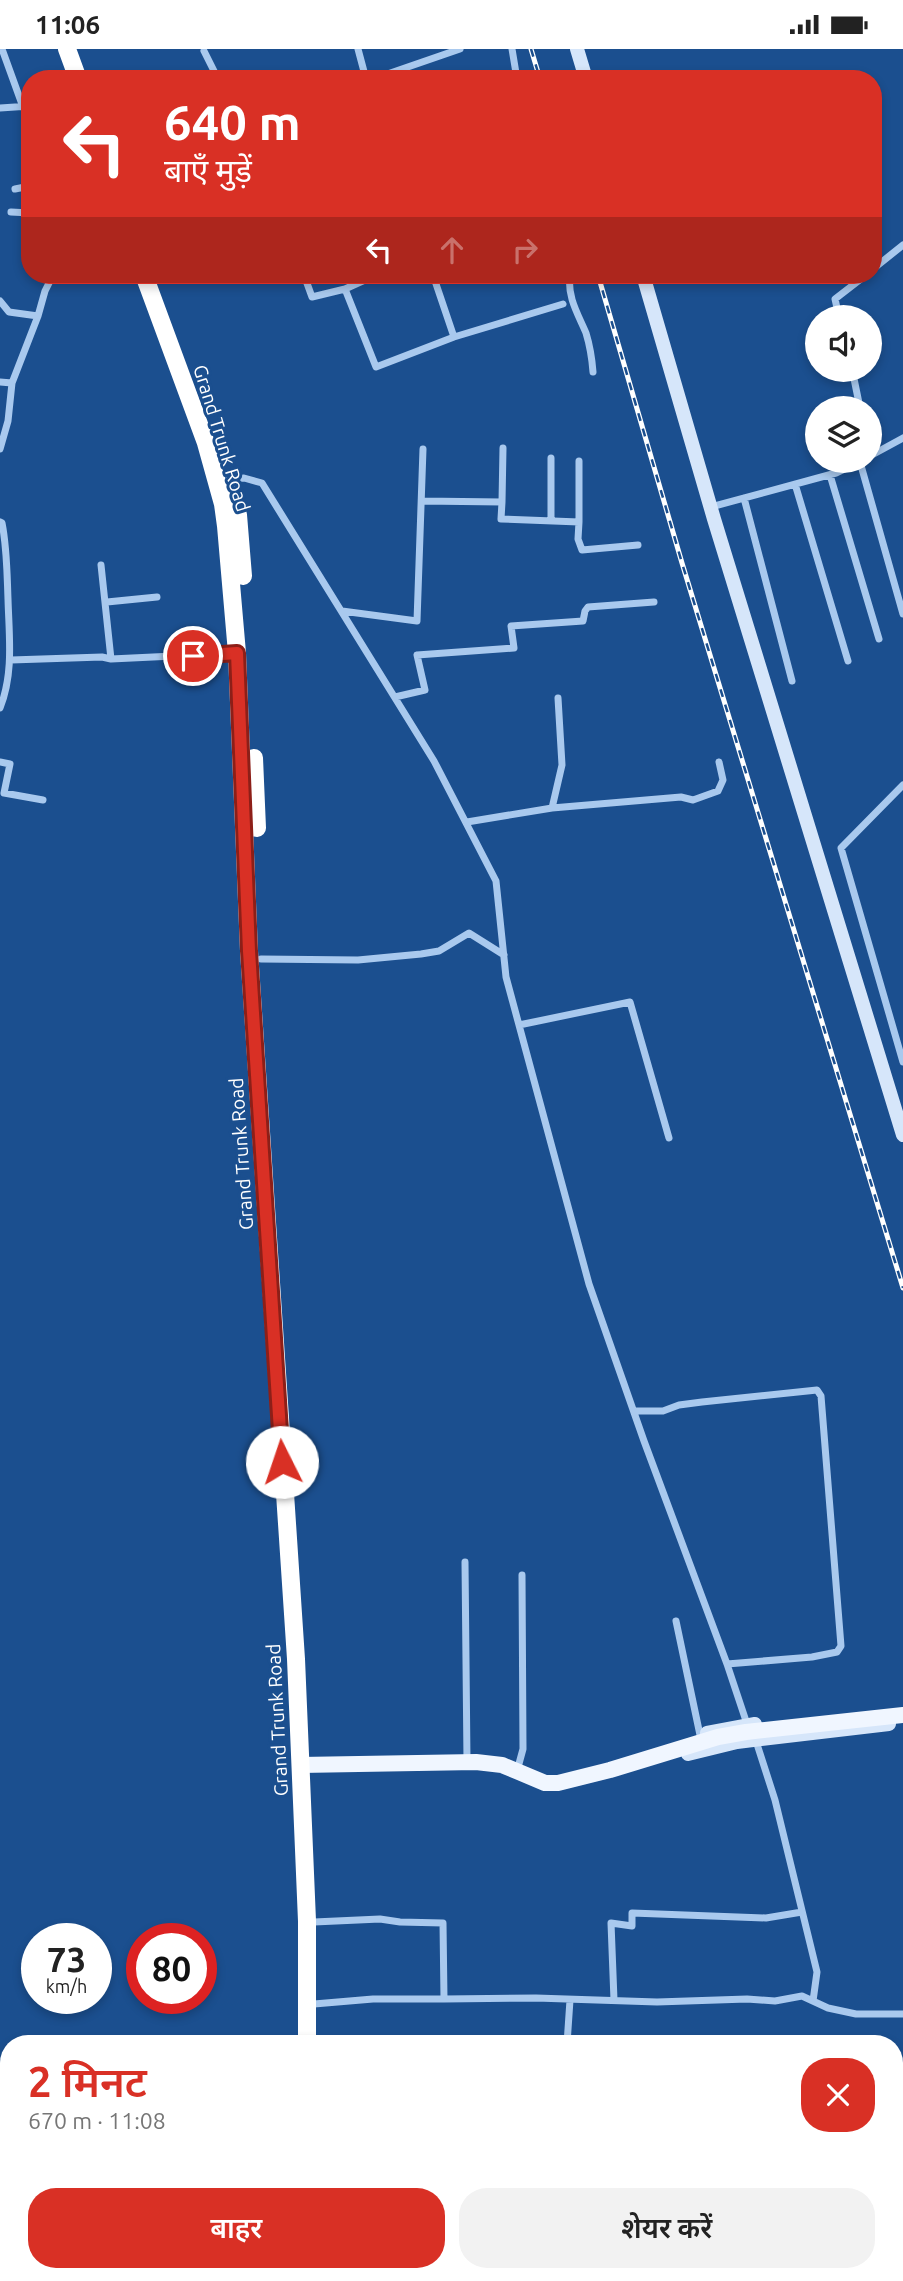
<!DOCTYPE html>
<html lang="hi">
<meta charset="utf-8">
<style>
body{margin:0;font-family:Ubuntu,"Noto Sans Devanagari",sans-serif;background:#f2f2f2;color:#222;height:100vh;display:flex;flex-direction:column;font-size:26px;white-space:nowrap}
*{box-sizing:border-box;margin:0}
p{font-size:23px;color:#767676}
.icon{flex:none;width:38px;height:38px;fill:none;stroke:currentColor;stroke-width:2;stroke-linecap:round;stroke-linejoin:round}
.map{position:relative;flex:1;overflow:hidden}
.sheet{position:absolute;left:0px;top:1986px;width:903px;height:247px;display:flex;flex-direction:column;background:#fff;border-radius:28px 28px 0 0;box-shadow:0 4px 10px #0003}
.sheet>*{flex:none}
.guide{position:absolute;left:21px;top:21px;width:861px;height:214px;border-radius:28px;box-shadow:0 4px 10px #0003;background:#d93025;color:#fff;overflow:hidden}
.buttons{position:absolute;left:805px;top:256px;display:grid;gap:14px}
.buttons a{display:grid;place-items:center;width:77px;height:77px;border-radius:50%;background:#fff;box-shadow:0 4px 10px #0003;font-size:35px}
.speed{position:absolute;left:21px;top:1874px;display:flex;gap:14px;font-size:35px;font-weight:700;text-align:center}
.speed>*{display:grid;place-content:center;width:91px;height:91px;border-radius:50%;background:#fff;box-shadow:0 4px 10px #0003;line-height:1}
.speed small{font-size:18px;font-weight:400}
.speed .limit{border:10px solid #d22;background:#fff;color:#111}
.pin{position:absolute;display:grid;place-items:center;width:60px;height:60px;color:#fff;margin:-30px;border:4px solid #fff;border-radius:50%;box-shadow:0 2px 7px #0007}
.me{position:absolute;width:77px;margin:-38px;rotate:356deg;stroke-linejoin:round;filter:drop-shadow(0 0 5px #0008)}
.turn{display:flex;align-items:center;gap:24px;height:147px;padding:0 28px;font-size:32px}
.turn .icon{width:91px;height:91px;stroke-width:2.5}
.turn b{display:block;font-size:49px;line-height:60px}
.lanes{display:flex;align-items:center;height:66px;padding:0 28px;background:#0003;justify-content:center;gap:35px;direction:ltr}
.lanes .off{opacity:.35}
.round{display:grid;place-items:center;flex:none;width:74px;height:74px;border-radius:28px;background:#f2f2f2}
.overview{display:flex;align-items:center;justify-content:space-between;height:119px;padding:0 28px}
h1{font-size:42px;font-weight:600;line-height:52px;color:#d93025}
.primary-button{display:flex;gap:14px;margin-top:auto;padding:14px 28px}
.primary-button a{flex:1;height:80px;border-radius:28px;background:#d93025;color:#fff;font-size:28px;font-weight:600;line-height:80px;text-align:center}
.primary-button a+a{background:#f2f2f2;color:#222}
.status{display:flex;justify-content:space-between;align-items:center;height:49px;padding:0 35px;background:#fff;direction:ltr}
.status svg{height:19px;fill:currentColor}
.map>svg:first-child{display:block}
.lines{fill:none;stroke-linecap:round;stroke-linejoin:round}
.street{stroke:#a9c9ee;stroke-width:7}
.secondary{stroke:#d6e6fa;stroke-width:14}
.primary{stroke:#f0f6ff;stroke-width:16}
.highway{stroke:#fff;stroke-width:18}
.rail-casing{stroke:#fff;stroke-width:5}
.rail{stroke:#1b4f8f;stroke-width:2.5;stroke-dasharray:8;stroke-linecap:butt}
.route-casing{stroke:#8d1f18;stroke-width:18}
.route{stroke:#d93025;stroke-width:12}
.labels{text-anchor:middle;stroke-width:6;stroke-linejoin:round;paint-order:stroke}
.street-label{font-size:19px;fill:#fff;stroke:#1b4f8f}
</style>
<div class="status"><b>11:06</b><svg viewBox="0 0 49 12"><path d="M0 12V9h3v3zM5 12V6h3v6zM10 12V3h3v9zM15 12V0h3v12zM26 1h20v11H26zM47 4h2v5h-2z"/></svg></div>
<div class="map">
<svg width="903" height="2232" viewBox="0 0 903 2232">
<rect width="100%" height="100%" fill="#1b4f8f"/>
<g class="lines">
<path class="street" d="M2,0l21,58
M358,0l8,30
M512,0l5,30
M204,2l14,28
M373,30l87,-30
M0,59l30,-2
M15,140l15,-3
M11,163l19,1
M873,220l30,-24
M304,226l8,22 33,-8 31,-14
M433,226l21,62
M570,226c-3,22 8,39 16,58 4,13 6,26 7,39
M345,240l31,78 78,-30 109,-33
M0,252l9,11 29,4
M839,268l-4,-18 31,-24
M852,320l8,39
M0,333l12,1
M0,400l8,-28 4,-38 26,-67 7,-25 8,-16
M870,407l33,-18
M860,413l43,152
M830,426l49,164
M229,430l15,-1 18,5 172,278 62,120 10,96 83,307 55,157 83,223
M795,435l53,177
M744,449l48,183
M422,452l80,1 1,-54
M502,453l-1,17 78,3v-61
M711,458l125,-34 27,-13
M551,471v-62
M0,473l2,1c5,25 5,50 6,76 1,37 6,74 -8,109
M579,473l-1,17 4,11 56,-5
M101,516l10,94
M107,553l50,-5
M342,562l75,10 6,-172
M11,611l91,-3 9,2 126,-6
M395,648l30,-7 -8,-35 97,-7 -3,-22 72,-5 2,-10 3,-4 66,-5
M0,713l10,2 -6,29 39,7
M903,736l-62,63 62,214
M552,759l129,-11 12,3 25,-9 5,-11 -4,-18
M467,773l85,-14 10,-43 -4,-67
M261,910l97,1 63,-6 18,-3 30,-18 35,22
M519,976l111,-23 39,136
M634,1362h29l16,-6 23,-3 115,-12 4,6 20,250 -4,6 -25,5 -85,7 20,60
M465,1513l2,199
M676,1572l24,114
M756,1692l19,59 42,172 -4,29
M517,1722l6,-22 -1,-174
M314,1873l66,-3 20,3 43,1 1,76 92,-1 121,4 90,-3 28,2 27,-5 26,12 28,6h47
M614,1951l-3,-77 21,3v-13l134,5 36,-6
M314,1955l59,-5h71
M567,1995l3,-44
M0,2026l9,8
M894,2084l9,1
M122,2232v-8
M558,2232v-8
M810,2232l1,-8"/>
<path class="secondary" d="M577,0l9,30
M643,226l71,244 189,616
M707,1684l48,-9
M688,1705l49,-12 152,-18"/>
<path class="primary" d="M300,1716l176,-3 26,3 43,18h13l52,-13 108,-33 28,-5 157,-17"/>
<path class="highway" d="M67,0l11,30
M144,226l62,168 17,61 3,22 11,127 12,298 47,708 11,262v123
M232,441l6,25 5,61
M254,709l3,70
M300,2232v-8"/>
<g class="rail-casing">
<path id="rail" d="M531,0l9,30
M598,226l84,288 221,725"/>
</g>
<use href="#rail" class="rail"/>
</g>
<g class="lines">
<g class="route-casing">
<path id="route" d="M193,607l44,-3 12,298 33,511"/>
</g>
<use href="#route" class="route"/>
</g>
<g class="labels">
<g class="street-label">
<text transform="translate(222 389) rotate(73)" y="7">Grand Trunk Road</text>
<text transform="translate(241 1105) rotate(-94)" y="7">Grand Trunk Road</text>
<text transform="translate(277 1671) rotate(-93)" y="7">Grand Trunk Road</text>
</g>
</g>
</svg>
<div class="buttons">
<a><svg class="icon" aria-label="sound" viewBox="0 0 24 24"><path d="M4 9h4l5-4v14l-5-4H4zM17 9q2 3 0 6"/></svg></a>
<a><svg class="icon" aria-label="layers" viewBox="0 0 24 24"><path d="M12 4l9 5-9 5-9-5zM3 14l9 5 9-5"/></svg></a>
</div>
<div class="speed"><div>73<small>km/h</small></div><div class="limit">80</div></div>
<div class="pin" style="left:193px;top:607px;background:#d93025"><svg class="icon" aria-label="arrive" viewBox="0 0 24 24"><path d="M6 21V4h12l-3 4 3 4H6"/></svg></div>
<svg class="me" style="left:282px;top:1413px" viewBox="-20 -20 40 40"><circle r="19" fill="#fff"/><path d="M0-13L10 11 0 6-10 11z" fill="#d93025"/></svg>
<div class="guide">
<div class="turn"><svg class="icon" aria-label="left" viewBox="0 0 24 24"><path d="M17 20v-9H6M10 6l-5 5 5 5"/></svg><div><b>640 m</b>बाएँ मुड़ें</div></div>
<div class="lanes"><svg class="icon" aria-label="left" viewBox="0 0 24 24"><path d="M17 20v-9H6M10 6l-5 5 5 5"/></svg><svg class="icon off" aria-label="ahead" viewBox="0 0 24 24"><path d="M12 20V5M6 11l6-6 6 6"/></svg><svg class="icon off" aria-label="right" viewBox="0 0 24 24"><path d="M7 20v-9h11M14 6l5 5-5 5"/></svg></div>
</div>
<section class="sheet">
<div class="overview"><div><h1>2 मिनट</h1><p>670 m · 11:08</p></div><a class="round" style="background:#d93025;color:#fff"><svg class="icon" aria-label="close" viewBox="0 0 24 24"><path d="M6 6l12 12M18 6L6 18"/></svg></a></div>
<div class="primary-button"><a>बाहर</a><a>शेयर करें</a></div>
</section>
</div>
